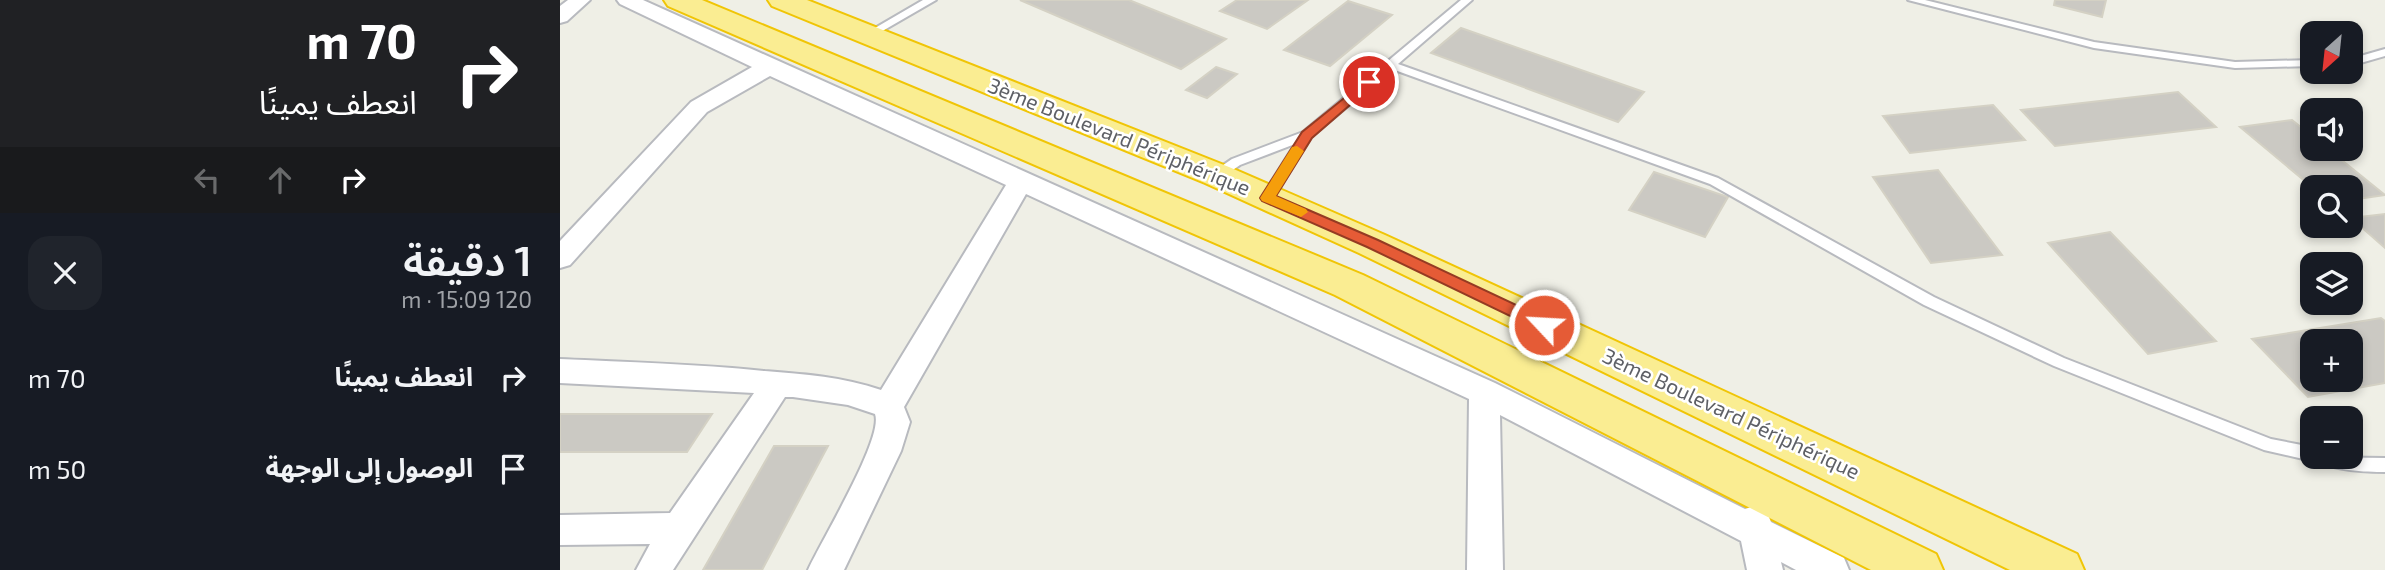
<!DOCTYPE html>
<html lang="ar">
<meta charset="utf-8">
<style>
body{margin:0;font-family:"Exo 2","Noto Sans Arabic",sans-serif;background:#20242c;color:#f1f3f6;direction:rtl;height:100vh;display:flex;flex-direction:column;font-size:26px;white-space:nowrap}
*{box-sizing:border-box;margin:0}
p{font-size:23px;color:#9ea1a6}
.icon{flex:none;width:38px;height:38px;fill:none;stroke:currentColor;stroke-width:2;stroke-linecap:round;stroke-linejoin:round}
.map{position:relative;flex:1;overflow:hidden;direction:ltr}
.side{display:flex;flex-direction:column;background:#171b24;width:560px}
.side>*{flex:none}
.banner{background:#202124;color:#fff;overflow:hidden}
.needle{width:46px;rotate:207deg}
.controls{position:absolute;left:1740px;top:21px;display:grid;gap:14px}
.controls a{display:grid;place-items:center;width:63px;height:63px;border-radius:14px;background:#171b24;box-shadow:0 4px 10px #0003;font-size:35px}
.pin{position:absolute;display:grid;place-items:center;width:60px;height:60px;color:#fff;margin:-30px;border:4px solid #fff;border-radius:50%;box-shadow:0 2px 7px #0007}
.me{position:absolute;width:77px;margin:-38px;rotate:295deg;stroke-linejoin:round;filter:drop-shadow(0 0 5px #0008)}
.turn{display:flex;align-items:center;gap:24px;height:147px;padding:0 28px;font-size:32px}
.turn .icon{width:91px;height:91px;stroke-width:2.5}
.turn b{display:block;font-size:49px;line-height:60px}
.lanes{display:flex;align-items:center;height:66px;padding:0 28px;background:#0003;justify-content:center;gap:35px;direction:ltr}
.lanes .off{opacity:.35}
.round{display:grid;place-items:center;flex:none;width:74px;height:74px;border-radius:21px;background:#20242c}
.summary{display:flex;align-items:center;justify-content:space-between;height:119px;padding:0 28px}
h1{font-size:42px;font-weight:600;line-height:52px}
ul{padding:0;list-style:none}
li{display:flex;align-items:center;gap:21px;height:91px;padding:0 28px}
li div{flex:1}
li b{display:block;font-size:26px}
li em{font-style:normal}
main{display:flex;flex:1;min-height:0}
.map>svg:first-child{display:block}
.building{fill:#cbc9c3;stroke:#d4d1c4;stroke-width:2;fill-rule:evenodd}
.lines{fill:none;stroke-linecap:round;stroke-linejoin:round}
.lane-casing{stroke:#b8babf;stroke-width:4}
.street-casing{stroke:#b8babf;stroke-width:4}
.highway-casing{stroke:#f0c506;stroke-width:4}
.lane{fill:#fff;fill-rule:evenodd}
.street{fill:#fff;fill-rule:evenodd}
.highway{fill:#faed92;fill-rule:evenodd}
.route{fill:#e55b36;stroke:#953b23;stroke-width:2}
.slow{fill:#f59e0b}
.labels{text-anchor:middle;stroke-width:5;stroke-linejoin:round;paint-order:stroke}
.street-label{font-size:21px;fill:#5e6066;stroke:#fff}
</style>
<main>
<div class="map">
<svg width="1825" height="570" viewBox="0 0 1825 570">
<rect width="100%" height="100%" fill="#efefe6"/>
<path class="building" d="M460,0h109l97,39 -45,30z
M677,0h71l-41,29 -47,-18z
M1495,0h51l-4,17 -48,-12z
M788,1l44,14 -62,51 -46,-16z
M901,28l183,64 -26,30 -187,-69z
M656,67l21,7 -30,24 -21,-8z
M1618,92l38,35 -161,19 -34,-36z
M1433,105l32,35 -115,13 -27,-37z
M1732,120l20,16v13h16l57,46 -35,5v-13h-38l-72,-60z
M1378,170l64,85 -71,8 -58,-86z
M1094,172l74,25 -23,40 -76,-27z
M1825,214v34l-34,-30z
M1550,232l106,109 -68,13 -100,-111z
M1821,318l4,3v62l-77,14 -56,-58zM1752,341h38v39h-38z
M0,414h152l-25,38h-127z
M214,446h54l-66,124h-59z"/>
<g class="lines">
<g class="lane-casing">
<path id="lane" d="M363,0h13l-64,37 -4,1 -5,-3z
M901,0h11l-74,64 320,114 216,119 130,61 207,81 41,8v10l73,1v14c-19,0 -54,-1 -69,-13l-4,2 -48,-11 -210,-84 -130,-61 -214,-121 -318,-115 -81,68 -39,64 -5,1 -6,-4 34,-54 -55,21 -19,13h-8l-2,-3 2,-3 19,-13 71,-27z
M1348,0h17l169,42 141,20 77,-2v6l-77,2 -141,-20z
M1825,49v7l-35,10v-7z"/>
</g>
<g class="street-casing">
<path id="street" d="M8,0h22l-23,21 -7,2v-17z
M57,0h26l852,383 250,126 9,-3 12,4 5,12 73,36 5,12h-53l-15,-8 2,8h-36l-6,-29 -241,-126 3,155h-36l2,-171 -443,-205 -122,213 6,15 -9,29 -57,119h-36c13,-29 76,-132 67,-156l-27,-9 -55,-8h-8l-112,173h-37l14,-26 -90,1v-30l110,-2 84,-120 -194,-10v-24c68,3 137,5 205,12 40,3 78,6 116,19l125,-205 -236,-109 -63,36 -137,153 -10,3v-27l131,-139 61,-35 -132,-63z"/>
</g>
<g class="highway-casing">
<path id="highway" d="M104,0h38l661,275 573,279 7,16h-72l-536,-275 -667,-289z
M208,0h39l422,167 156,68 692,319 7,16h-74l-651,-317 -154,-70 -433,-177z"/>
</g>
<use href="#lane" class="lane"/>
<use href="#street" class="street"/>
<use href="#highway" class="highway"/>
</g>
<path class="route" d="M809,78l4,1v6l-61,53 -36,58 102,44 172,81 3,4 -3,5h-11l-172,-83 -105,-46 -2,-3 42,-66z"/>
<path class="slow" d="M737,146l7,5 -28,45 30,13 2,3 -7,5 -39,-16 -2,-3 32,-51z"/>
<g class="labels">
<g class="street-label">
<text transform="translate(559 137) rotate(22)" y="7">3ème Boulevard Périphérique</text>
<text transform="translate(1171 414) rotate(25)" y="7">3ème Boulevard Périphérique</text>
</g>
</g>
</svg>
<div class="controls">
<a><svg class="needle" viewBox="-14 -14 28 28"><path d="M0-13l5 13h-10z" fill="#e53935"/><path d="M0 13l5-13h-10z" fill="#9ea1a6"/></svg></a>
<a><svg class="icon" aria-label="sound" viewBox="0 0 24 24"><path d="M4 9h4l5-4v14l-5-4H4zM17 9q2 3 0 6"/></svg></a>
<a><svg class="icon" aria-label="search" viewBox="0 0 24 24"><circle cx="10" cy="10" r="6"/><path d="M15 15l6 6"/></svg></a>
<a><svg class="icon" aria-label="layers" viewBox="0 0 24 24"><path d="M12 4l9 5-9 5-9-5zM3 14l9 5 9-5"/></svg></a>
<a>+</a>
<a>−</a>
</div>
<div class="pin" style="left:809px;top:82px;background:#d93025"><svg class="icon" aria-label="arrive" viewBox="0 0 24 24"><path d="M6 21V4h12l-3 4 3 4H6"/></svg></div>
<svg class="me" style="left:984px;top:325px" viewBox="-20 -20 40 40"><circle r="17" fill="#e55b36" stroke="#fff" stroke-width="3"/><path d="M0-11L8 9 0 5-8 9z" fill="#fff"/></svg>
</div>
<section class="side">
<div class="banner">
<div class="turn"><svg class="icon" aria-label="right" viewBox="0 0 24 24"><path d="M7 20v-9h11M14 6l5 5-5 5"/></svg><div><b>70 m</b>انعطف يمينًا</div></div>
<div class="lanes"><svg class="icon off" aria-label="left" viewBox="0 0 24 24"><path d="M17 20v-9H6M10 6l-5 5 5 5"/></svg><svg class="icon off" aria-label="ahead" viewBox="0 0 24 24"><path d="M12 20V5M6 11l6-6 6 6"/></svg><svg class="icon" aria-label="right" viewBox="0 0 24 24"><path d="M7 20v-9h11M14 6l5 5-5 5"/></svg></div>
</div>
<div class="summary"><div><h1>1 دقيقة</h1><p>120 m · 15:09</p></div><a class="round"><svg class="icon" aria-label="close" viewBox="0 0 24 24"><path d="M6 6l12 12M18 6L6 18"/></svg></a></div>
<ul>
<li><svg class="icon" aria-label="right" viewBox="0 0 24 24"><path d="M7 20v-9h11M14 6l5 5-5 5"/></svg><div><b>انعطف يمينًا</b></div><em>70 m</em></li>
<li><svg class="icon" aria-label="arrive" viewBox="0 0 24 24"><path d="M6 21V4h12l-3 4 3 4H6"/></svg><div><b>الوصول إلى الوجهة</b></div><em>50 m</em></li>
</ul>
</section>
</main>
